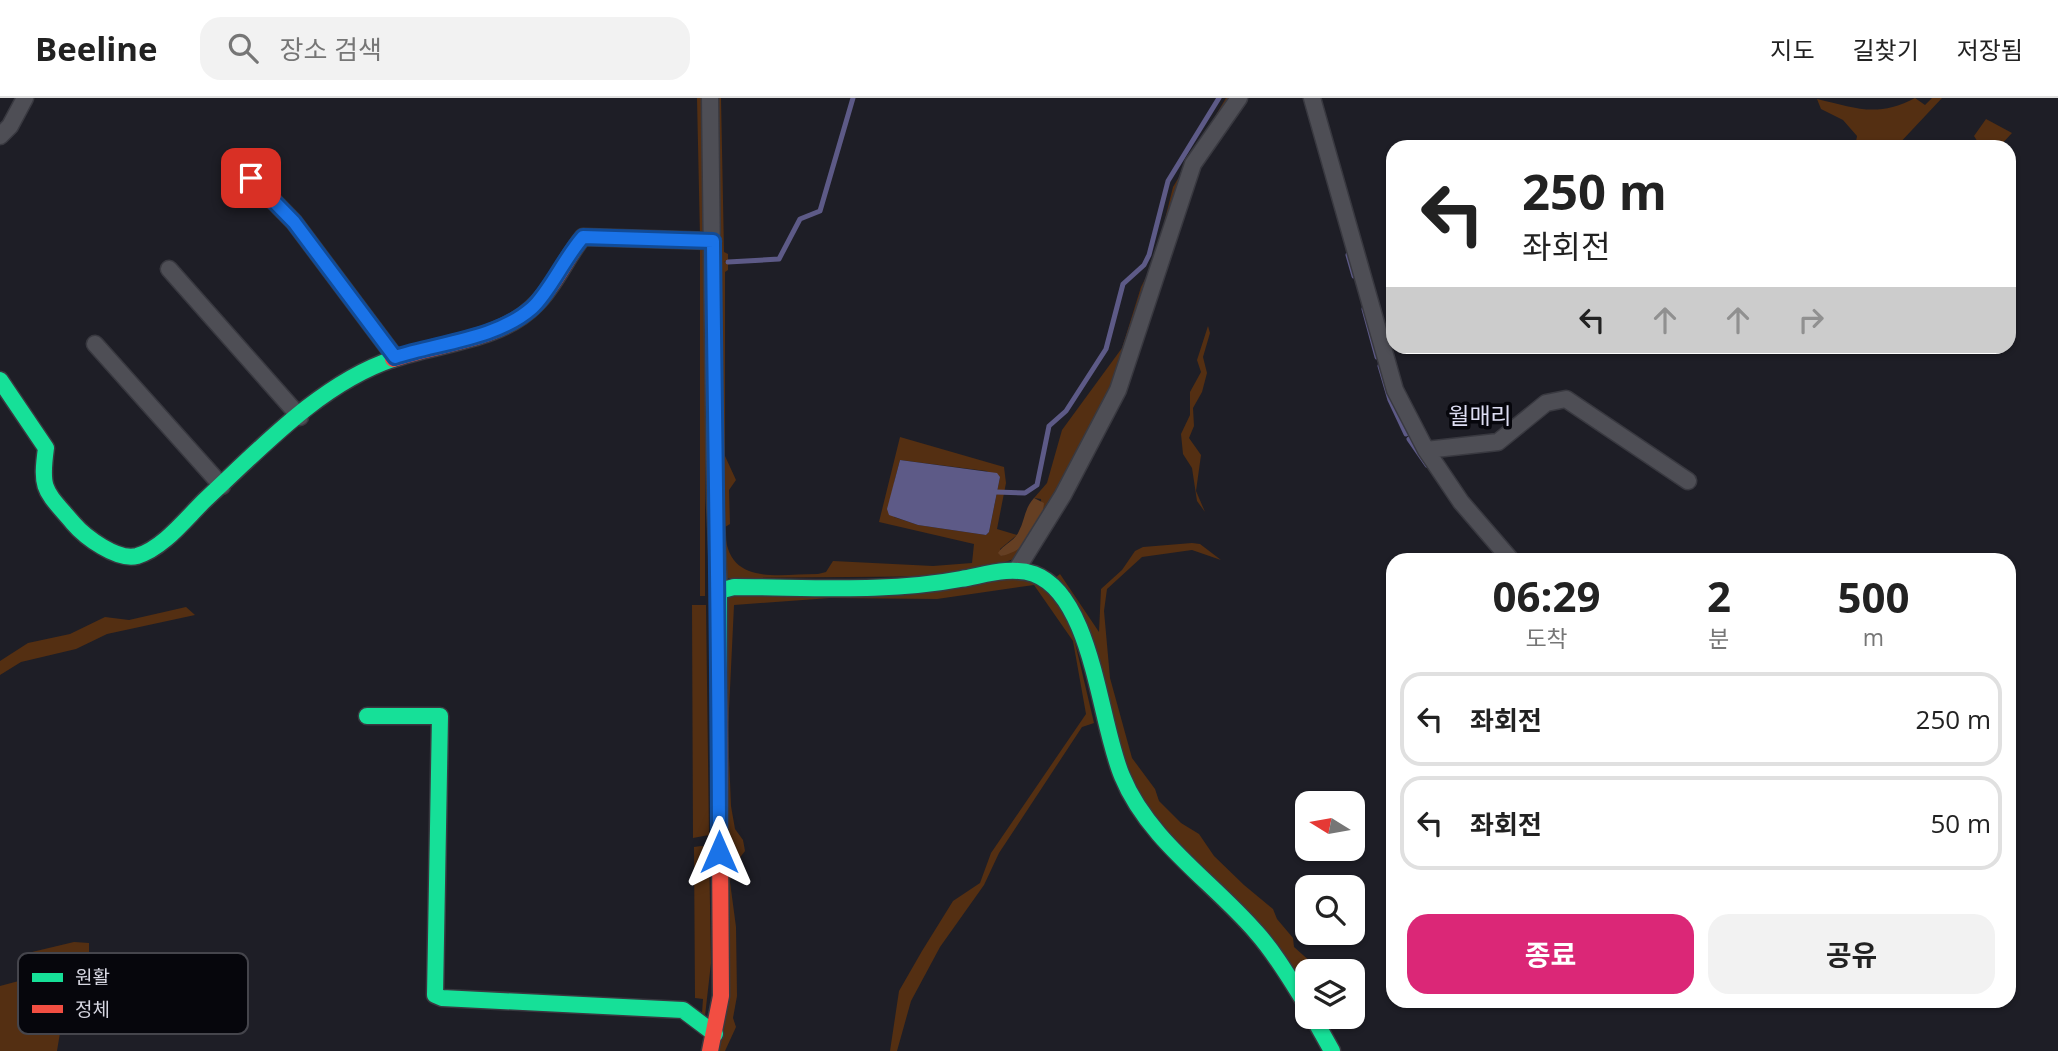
<!DOCTYPE html>
<html lang="ko">
<meta charset="utf-8">
<style>
body{margin:0;font-family:"Open Sans","Noto Sans KR",sans-serif;background:#f2f2f2;color:#222;height:100vh;display:flex;flex-direction:column;font-size:26px;white-space:nowrap}
*{box-sizing:border-box;margin:0}
p{font-size:23px;color:#767676}
.icon{flex:none;width:38px;height:38px;fill:none;stroke:currentColor;stroke-width:2;stroke-linecap:round;stroke-linejoin:round}
.map{position:relative;flex:1;overflow:hidden}
.drawer{position:absolute;left:1386px;top:455px;width:630px;height:455px;display:flex;flex-direction:column;background:#fff;border-radius:21px;box-shadow:0 2px 5px #0004}
.drawer>*{flex:none}
.guide{position:absolute;left:1386px;top:42px;width:630px;height:214px;border-radius:21px;box-shadow:0 2px 5px #0004;background:#fff;color:#222;overflow:hidden}
.needle{width:46px;rotate:281deg}
.controls{position:absolute;left:1295px;top:693px;display:grid;gap:14px}
.controls a{display:grid;place-items:center;width:70px;height:70px;border-radius:14px;background:#fff;box-shadow:0 2px 5px #0004;font-size:35px}
.pin{position:absolute;display:grid;place-items:center;width:60px;height:60px;color:#fff;margin:-30px;border-radius:14px;box-shadow:0 4px 10px #0006}
.me{position:absolute;width:77px;margin:-38px;rotate:0deg;stroke-linejoin:round;filter:drop-shadow(0 0 5px #0008)}
.turn{display:flex;align-items:center;gap:24px;height:147px;padding:0 21px;font-size:32px}
.turn .icon{width:91px;height:91px;stroke-width:2.5}
.turn b{display:block;font-size:49px;line-height:60px}
.lanes{display:flex;align-items:center;height:66px;padding:0 21px;background:#0003;justify-content:center;gap:35px;direction:ltr}
.lanes .off{opacity:.35}
.eta{display:flex;justify-content:space-evenly;align-items:center;height:119px;text-align:center}
.eta b{font-size:42px;font-weight:700;line-height:49px}
.cta{display:flex;gap:14px;margin-top:auto;padding:14px 21px}
.cta a{flex:1;height:80px;border-radius:21px;background:#db2777;color:#fff;font-size:28px;font-weight:700;line-height:80px;text-align:center}
.cta a+a{background:#f2f2f2;color:#222}
ul{padding:0;list-style:none}
li{display:flex;align-items:center;gap:21px;height:94px;margin:0 14px 10px;padding:0 7px;border:4px solid #e0e0e0;border-radius:21px}
li div{flex:1}
li b{display:block;font-size:26px}
li em{font-style:normal}
header{display:flex;align-items:center;gap:42px;box-sizing:border-box;height:98px;padding:0 35px;background:#fff;border-bottom:2px solid #e0e0e0}
header strong{font-size:33px}
nav{display:flex;gap:38px;margin-inline-start:auto;font-size:24px}
.search{width:490px;height:63px;background:#f2f2f2;display:flex;align-items:center;gap:18px;box-sizing:border-box;padding:0 24px;border-radius:21px;color:#767676;font-size:26px}
.map>svg:first-child{display:block}
.green{fill:#542f12;fill-rule:evenodd}
.forest{fill:#653f23}
.water{fill:#5d5a87}
.lines{fill:none;stroke-linecap:round;stroke-linejoin:round}
.stream{stroke:#5d5a87;stroke-width:5}
.street-casing{stroke:#393940;stroke-width:19}
.fast-casing{stroke:#393940;stroke-width:19}
.jam-casing{stroke:#393940;stroke-width:19}
.street{stroke:#4e4e55;stroke-width:16}
.fast{stroke:#16e098;stroke-width:16}
.jam{stroke:#f24e42;stroke-width:16}
.route-casing{stroke:#114b97;stroke-width:18}
.route{stroke:#1a73e8;stroke-width:12}
.labels{text-anchor:middle;stroke-width:7;stroke-linejoin:round;paint-order:stroke}
.quarter-label{font-size:23px;fill:#ddddf3;stroke:#06060c}
.key{fill:#06060c;stroke:#45454c;stroke-width:2}
.key-label{font-size:19px;fill:#d7d7e2}
</style>
<header>
<strong>Beeline</strong>
<div class="search"><svg class="icon" aria-label="search" viewBox="0 0 24 24"><circle cx="10" cy="10" r="6"/><path d="M15 15l6 6"/></svg>장소 검색</div>
<nav><a>지도</a><a>길찾기</a><a>저장됨</a></nav>
</header>
<div class="map">
<svg width="2058" height="953" viewBox="0 0 2058 953">
<rect width="100%" height="100%" fill="#1e1e26"/>
<path class="green" d="M697,0h5l2,139h-4z
M714,0h7l3,154 4,2v6l-4,2 4,1v7l-3,2v184l11,24 -7,10 1,34 -5,3c0,60 51,47 93,47l8,-2 7,-11 100,5 39,-3 2,-19 -95,-22 21,-85 104,30 2,16 -9,46 20,6 -17,14 1,7 14,-6 21,-17 -14,23 -56,20 -243,2zM900,362l86,11 14,6 -11,55 -3,3 -68,-10 -24,-8v-34z
M1226,0h11l-45,65 -78,227 -72,132 -1,-23 -7,-1 13,-15 15,-53 60,-82 19,-61 14,-28 18,-72z
M1915,0l10,7 7,-7h10l-46,49h-41l2,-11 -14,-16 -22,-11 -4,-10c39,9 60,19 98,-1z
M1986,21l26,14 -13,14h-18l-7,-11z
M700,149h5v349h-5z
M1208,228l2,7 -7,24 4,16 -5,19 -9,16 1,18 -5,12 12,17 -5,36 9,21 -8,-11 -5,-33 -9,-14 -2,-20 9,-19v-23l11,-20 -4,-12z
M1192,445l8,1 21,16 -29,-10 -50,7 -35,32 -3,22 6,67 22,80 23,31 4,12 22,22 18,11 15,22 30,29 29,24 4,10 16,19 1,9 18,16v8h-5v28l-167,-202 -86,-218 6,-5 39,58 2,-43 21,-19 13,-19 8,-4z
M1002,478l34,4 33,37 25,106 -12,4 -83,126 -15,32 -44,62 -29,54 -14,50h-7l9,-60 23,-40 31,-50 27,-18 11,-30 95,-139 -13,-73 -39,-56 -97,14 -107,-1 -96,7 -6,126 3,75 4,23 8,11 2,11 -13,17 -2,14 6,45 1,69 -4,22 3,9 -11,24h-11l14,-455z
M692,507h14l3,230 -16,3z
M186,509l9,8 -88,19 -31,15 -55,13 -21,13v-14l28,-18 42,-9 35,-17 24,3z
M701,748l8,1 2,116 -6,53 -3,-3 1,-14 -8,-1 -1,-151z
M74,844l15,1v19l-18,5 -14,84h-57v-65l30,-8 2,-26z"/>
<path class="forest" d="M1034,400l10,5c-2,24 -17,48 -43,53l-3,-3c5,-8 17,-12 21,-22 6,-11 5,-22 15,-33z"/>
<path class="water" d="M900,362l97,13 3,4 -11,55 -3,3 -68,-10 -29,-10 -2,-6z"/>
<g class="lines">
<path class="stream" d="M1348,157l6,21
M728,164l51,-3 21,-40 20,-8 33,-113
M1364,211l13,48
M1380,268l10,34 16,34
M1409,341l18,26
M996,394l29,1 12,-8 12,-59 17,-15 40,-62 17,-65 21,-19 5,-10 19,-74 51,-83"/>
<g class="street-casing">
<path id="street" d="M710,0l5,400 4,93
M1312,0l83,292 31,60 35,52 50,58
M0,38l10,-10 15,-28
M251,80l43,44 101,135
M169,171l131,148
M95,246l127,142
M1426,352l72,-8 48,-39 20,-4 122,82
M1017,471l46,-74 55,-105 75,-226 46,-66"/>
</g>
<g class="fast-casing">
<path id="fast" d="M0,282l46,68c-6,43 -1,42 27,75 12,14 44,38 64,33 27,-8 50,-39 69,-57 55,-51 115,-116 187,-140
M719,593v-100l15,-4c75,0 153,6 227,-8 24,-4 49,-13 73,-5 59,22 65,148 88,202 26,64 91,106 134,156 20,22 35,49 51,74
M367,618h73l-5,279 7,3 241,12 32,24
M1313,919l19,34"/>
</g>
<g class="jam-casing">
<path id="jam" d="M393,261c46,-16 109,-18 144,-56 19,-19 29,-45 46,-66l130,4
M710,953l11,-55 -2,-305"/>
</g>
<use href="#street" class="street"/>
<use href="#fast" class="fast"/>
<use href="#jam" class="jam"/>
</g>
<g class="lines">
<g class="route-casing">
<path id="route" d="M251,80l43,44 101,135c43,-14 102,-18 137,-49 17,-15 33,-51 51,-71l130,4c2,204 6,407 6,611"/>
</g>
<use href="#route" class="route"/>
</g>
<g class="labels">
<g class="quarter-label">
<text x="1480" y="326">월매리</text>
</g>
</g>
<rect x="18" y="855" width="230" height="81" rx="10" class="key"/>
<rect x="32" y="875" width="31" height="9" fill="#16e098"/>
<rect x="32" y="907" width="31" height="8" fill="#f24e42"/>
<g class="key-label">
<text x="75" y="886">원활</text>
<text x="75" y="918">정체</text>
</g>
</svg>
<div class="controls">
<a><svg class="needle" viewBox="-14 -14 28 28"><path d="M0-13l5 13h-10z" fill="#e53935"/><path d="M0 13l5-13h-10z" fill="#767676"/></svg></a>
<a><svg class="icon" aria-label="search" viewBox="0 0 24 24"><circle cx="10" cy="10" r="6"/><path d="M15 15l6 6"/></svg></a>
<a><svg class="icon" aria-label="layers" viewBox="0 0 24 24"><path d="M12 4l9 5-9 5-9-5zM3 14l9 5 9-5"/></svg></a>
</div>
<div class="pin" style="left:251px;top:80px;background:#d93025"><svg class="icon" aria-label="arrive" viewBox="0 0 24 24"><path d="M6 21V4h12l-3 4 3 4H6"/></svg></div>
<svg class="me" style="left:719px;top:754px" viewBox="-20 -20 40 40"><path d="M0-17L14 15 0 8-14 15z" fill="#1a73e8" stroke="#fff" stroke-width="4"/></svg>
<div class="guide">
<div class="turn"><svg class="icon" aria-label="left" viewBox="0 0 24 24"><path d="M17 20v-9H6M10 6l-5 5 5 5"/></svg><div><b>250 m</b>좌회전</div></div>
<div class="lanes"><svg class="icon" aria-label="left" viewBox="0 0 24 24"><path d="M17 20v-9H6M10 6l-5 5 5 5"/></svg><svg class="icon off" aria-label="ahead" viewBox="0 0 24 24"><path d="M12 20V5M6 11l6-6 6 6"/></svg><svg class="icon off" aria-label="ahead" viewBox="0 0 24 24"><path d="M12 20V5M6 11l6-6 6 6"/></svg><svg class="icon off" aria-label="right" viewBox="0 0 24 24"><path d="M7 20v-9h11M14 6l5 5-5 5"/></svg></div>
</div>
<section class="drawer">
<div class="eta">
<div><b>06:29</b><p>도착</p></div>
<div><b>2</b><p>분</p></div>
<div><b>500</b><p>m</p></div>
</div>
<ul>
<li><svg class="icon" aria-label="left" viewBox="0 0 24 24"><path d="M17 20v-9H6M10 6l-5 5 5 5"/></svg><div><b>좌회전</b></div><em>250 m</em></li>
<li><svg class="icon" aria-label="left" viewBox="0 0 24 24"><path d="M17 20v-9H6M10 6l-5 5 5 5"/></svg><div><b>좌회전</b></div><em>50 m</em></li>
</ul>
<div class="cta"><a>종료</a><a>공유</a></div>
</section>
</div>
